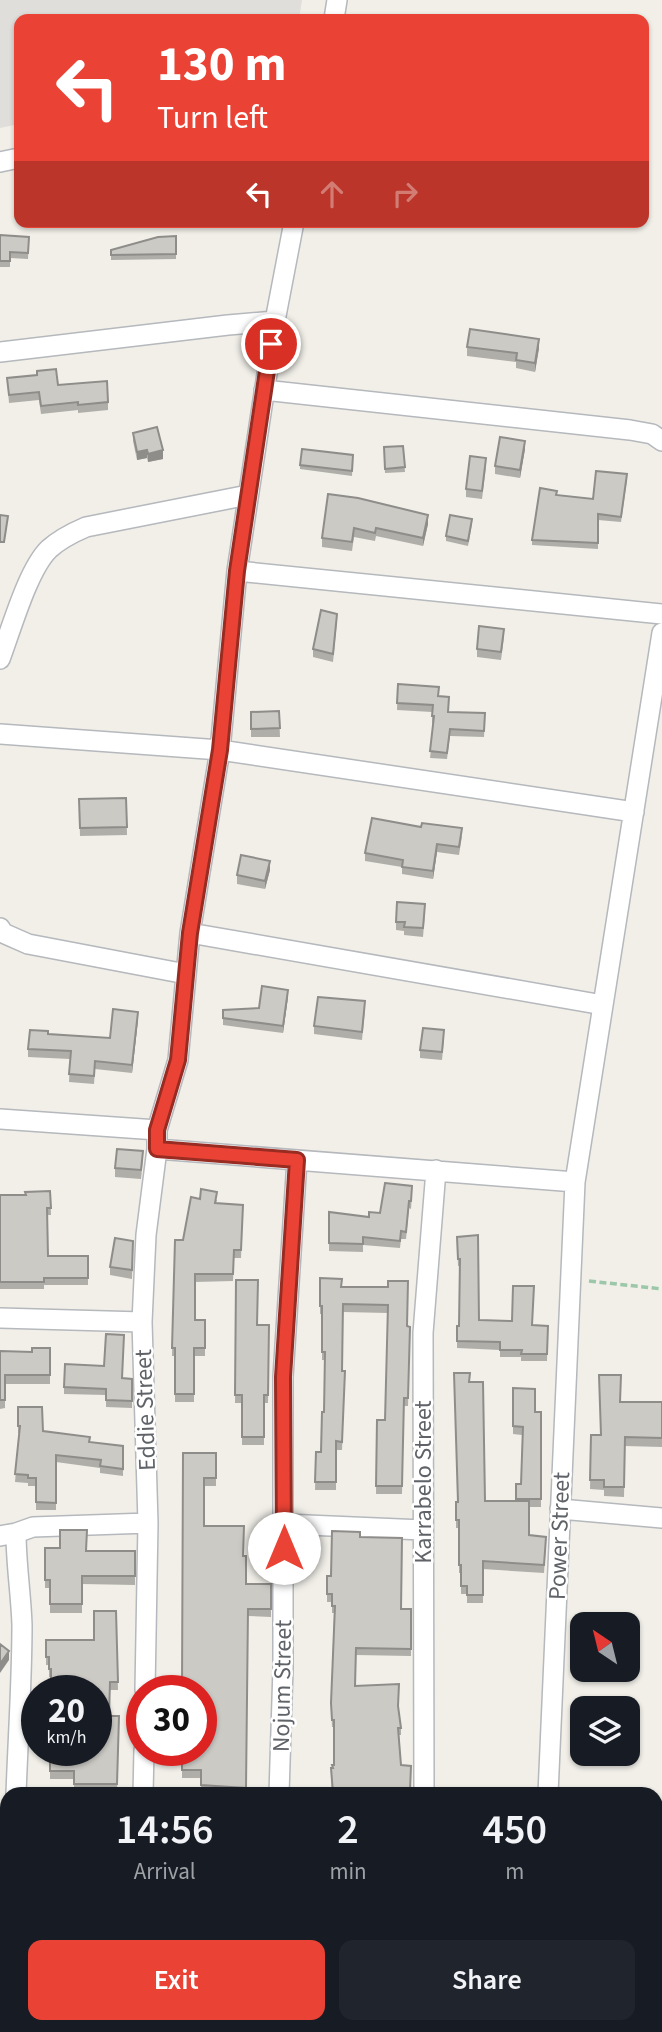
<!DOCTYPE html>
<style>
body{margin:0;font-family:"Source Sans 3",sans-serif;background:#20242c;color:#f1f3f6;height:100vh;display:flex;flex-direction:column;font-size:26px;white-space:nowrap}
*{box-sizing:border-box;margin:0}
p{font-size:23px;color:#9ea1a6}
.icon{flex:none;width:38px;height:38px;fill:none;stroke:currentColor;stroke-width:2;stroke-linecap:round;stroke-linejoin:round}
.map{position:relative;flex:1;overflow:hidden}
.side{position:absolute;left:0px;top:1787px;width:663px;height:247px;display:flex;flex-direction:column;background:#171b24;border-radius:21px 21px 0 0;box-shadow:0 2px 5px #0004}
.side>*{flex:none}
.top-card{position:absolute;left:14px;top:14px;width:635px;height:214px;border-radius:14px;box-shadow:0 2px 5px #0004;background:#ea4335;color:#fff;overflow:hidden}
.needle{width:46px;rotate:325deg}
.tools{position:absolute;left:570px;top:1612px;display:grid;gap:14px}
.tools a{display:grid;place-items:center;width:70px;height:70px;border-radius:14px;background:#171b24;box-shadow:0 2px 5px #0004;font-size:35px}
.speed{position:absolute;left:21px;top:1675px;display:flex;gap:14px;font-size:35px;font-weight:700;text-align:center}
.speed>*{display:grid;place-content:center;width:91px;height:91px;border-radius:50%;background:#171b24;box-shadow:0 2px 5px #0004;line-height:1}
.speed small{font-size:18px;font-weight:400}
.speed .limit{border:10px solid #d22;background:#fff;color:#111}
.pin{position:absolute;display:grid;place-items:center;width:60px;height:60px;color:#fff;margin:-30px;border:4px solid #fff;border-radius:50%;box-shadow:0 2px 7px #0007}
.me{position:absolute;width:77px;margin:-38px;rotate:0deg;stroke-linejoin:round;filter:drop-shadow(0 0 5px #0008)}
.turn{display:flex;align-items:center;gap:24px;height:147px;padding:0 28px;font-size:32px}
.turn .icon{width:91px;height:91px;stroke-width:2.5}
.turn b{display:block;font-size:49px;line-height:60px}
.lanes{display:flex;align-items:center;height:66px;padding:0 28px;background:#0003;justify-content:center;gap:35px;direction:ltr}
.lanes .off{opacity:.35}
.eta{display:flex;justify-content:space-evenly;align-items:center;height:119px;text-align:center}
.eta b{font-size:42px;font-weight:600;line-height:49px}
.button{display:flex;gap:14px;margin-top:auto;padding:14px 28px}
.button a{flex:1;height:80px;border-radius:14px;background:#ea4335;color:#fff;font-size:28px;font-weight:600;line-height:80px;text-align:center}
.button a+a{background:#20242c;color:#f1f3f6}
.map>svg:first-child{display:block}
.industrial{fill:#e0deda}
.lines{fill:none;stroke-linecap:round;stroke-linejoin:round}
.street-casing{stroke:#b5b8bc;stroke-width:22}
.path{stroke:#9cc7a9;stroke-width:3.5;stroke-dasharray:7 3.5;stroke-linecap:butt}
.street{stroke:#fff;stroke-width:19}
.wall{fill:#afaea9}
.shaded-wall{fill:#8f8d8a}
.building{fill:#cccac5;stroke:#8f8d8a;stroke-width:2}
.route-casing{stroke:#982c22;stroke-width:18}
.route{stroke:#ea4335;stroke-width:12}
.labels{text-anchor:middle;stroke-width:5;stroke-linejoin:round;paint-order:stroke}
.street-label{font-size:24px;fill:#5f6368;stroke:#fff}
</style>
<div class="map">
<svg width="662" height="2032" viewBox="0 0 662 2032">
<rect width="100%" height="100%" fill="#f1efe8"/>
<path class="industrial" d="M0,0h302l-3,19h-280v105l-19,4z"/>
<g class="lines">
<g class="street-casing">
<path id="street" d="M334,19l3,-19
M0,162l19,-4
M0,352l228,-27 47,-4
M264,390l366,40 22,4 10,7
M237,571l425,43
M0,659c11,-29 28,-90 49,-110 11,-10 23,-16 37,-22l162,-32
M0,734l220,16 414,62
M0,928l3,5 25,11 158,30
M190,933l413,72
M0,1119l157,11
M157,1149l418,33 -27,612
M575,1182l87,-549
M0,1318l142,4
M560,1509l102,9
M284,1524l139,6
M16,1533c0,31 5,61 6,92 0,56 -4,113 -6,169
M0,1536l16,-3 17,-6 115,-4
M145,1690l3,-167 -6,-201 4,-87 11,-86v-19l21,-70 12,-127 30,-183 17,-179 38,-250 19,-99
M143,1794l1,-44
M279,1794l4,-126v-291l14,-217
M424,1794l-1,-461 13,-163
M656,1817h6
M656,1992h6
M364,2026v6
M15,2032v-6"/>
</g>
<path class="path" d="M589,1281l73,8"/>
<use href="#street" class="street"/>
</g>
<path class="wall" d="M0,235l29,2 -1,22 -18,-1v9h-10z
M176,236v23l-65,1v-10z
M467,347l72,1 -4,24 -19,-4v-6l-49,-6z
M7,378l51,7 50,17v8l-30,3v-3l-37,4 -2,-14 -30,3z
M133,433l30,26 -15,3 -1,-4 -10,2 -4,-19z
M403,446l2,26 -20,1 -1,-26z
M525,449l-5,29 -25,-4v-8z
M353,455l-1,21 -52,-7v-4z
M486,467l-4,32 -16,-2v-8z
M627,480l-6,42 -23,-2v29l-66,-4v-5l25,-44 36,3z
M328,494l100,30 -5,22 -47,-10 -1,5 -21,-4 -2,14 -30,-4v-9z
M472,524l-4,22 -22,-5v-5z
M337,622l-4,40 -20,-5v-8z
M504,637l-3,23 -24,-3v-8z
M398,684l41,12 10,8v8l36,1 -1,24 -34,-1 -3,23 -17,-1 4,-35h-2v-11l-35,-2z
M279,711l1,26h-29v-25z
M126,798l1,37 -47,1 -1,-37z
M462,836l-3,19 -22,-3 -4,27 -31,-5v-7l-37,-6v-8z
M270,870l-5,19 -28,-5v-9z
M425,913l-2,24 -19,-2v-4l-8,-1v-8z
M288,997l-5,36 -60,-8v-15l36,-2z
M365,1010l-3,30 -48,-6v-8z
M138,1020l-6,53 -37,-4 -1,15 -25,-2 1,-23 -42,-2v-8l20,-15 62,4z
M444,1039l-2,21 -22,-2v-8z
M143,1159l-2,20 -26,-2v-9z
M50,1191l1,24h-4l1,41h40v29h-44v4h-44v-94h26z
M412,1193l-1,16 -2,-1 -3,31h-5l-1,9 -37,-3v7l-34,-1v-39l40,5 11,-4z
M200,1199l17,1 -1,3 27,2 -2,53h-7l-1,23 -38,1v38h10v36h-11v46h-19v-46h-3l3,-116h8z
M457,1237l22,83 54,5 15,1 -1,35h-26v-4h-21v-7l-43,-2v-22h2l1,-60h-2z
M133,1241l-1,38 -22,-4v-8z
M320,1278l21,9h47l20,39 2,1 -2,79h-4l-2,88h-26l1,-74h8l3,-107 -45,-1 -1,59h3l-3,79h-6v40h-21l1,-38h5l3,-40 1,-52h-3v-46h-2z
M236,1280l21,45h12l-1,78h-4v42h-22v-42h-7z
M50,1348v36h-45v24l-5,1v-58l32,1z
M122,1378l10,1v29l-26,-1v-12l-42,-1v-7z
M470,1382l15,119h31v-17h5l1,-49 -9,-1v-46l22,24h6v95h-12v28l17,9 -2,29 -61,-4v34h-16v-9h-6v-21h-2v-45h-3v-26h2z
M621,1402h41v45l-37,-1 -1,51 -20,-1v-6l-14,-1 1,-54h9z
M18,1407l25,24 47,11 33,4v30l-23,-3v-5l-44,-6v48h-20v-24h-8v-3l-13,-1 4,-49h-1z
M183,1453h33v33h-12v40l39,30 3,28h25v33l-23,-1 -2,178 -45,-1v-15h-19z
M360,1537l41,72h10v47l-55,-1 -1,31 43,22 3,20v7h-2l2,30 10,1 -1,28h-78l-1,-26h1v-3h2v-38h-2l-1,-24 3,-90h-2v-11h-5v-8l4,-18z
M45,1548l42,3h48v34l-53,-1v29h-32v-25h-5z
M116,1611l2,79h-8l-1,26h10l-2,76h-43v-13h-24v-29h46l-45,-73h-2v-12h-3v-25h48z"/>
<path class="shaded-wall" d="M539,339v9l-4,24v-9z
M525,441v8l-5,29v-8z
M147,450v8l-10,2v-8z
M163,450v9l-15,3v-8z
M428,515v9l-5,22v-8z
M437,844v8l-4,27v-8z
M270,861v9l-5,19v-8z
M288,990v7l-5,36v-7z
M138,1012v8l-6,53v-8z
M9,1651v9l-9,13v-9z"/>
<path class="building" d="M0,235l29,2 -1,16 -18,-1v9h-10z
M176,236v18l-65,1v-5l47,-13z
M470,329l69,10 -4,24 -19,-3 1,-7 -50,-6z
M56,369l2,16 49,-4 1,21 -30,3v-3l-37,4 -2,-14 -30,3 -2,-17 30,-3v-4z
M157,427l6,23 -15,4 -1,-4 -10,2 -4,-19z
M500,437l25,4 -5,29 -25,-4z
M403,446l2,21 -20,2 -1,-22z
M302,449l51,6 -1,16 -52,-6z
M470,456l16,2 -4,33 -16,-2z
M596,471l31,3 -6,43 -23,-3v29l-66,-3 8,-52 17,3 -1,4 37,4z
M328,494l30,4 70,17 -5,23 -47,-10 -1,5 -21,-5 -2,14 -30,-4z
M0,515l8,1 -4,26h-4z
M450,515l22,4 -4,22 -22,-5z
M321,610l16,4 -4,40 -20,-5z
M479,626l25,3 -3,23 -24,-3z
M398,684l41,3 -1,9 11,1 -1,15 37,1 -1,18 -34,-2 -3,24 -17,-2 4,-35h-2l1,-11 -36,-2z
M279,711l1,17 -29,1v-17z
M126,798l1,29 -47,1 -1,-29z
M372,818l49,9 1,-4 40,5 -3,19 -22,-3 -4,27 -31,-4 1,-7 -38,-7z
M241,855l29,6 -5,20 -28,-6z
M397,902l28,2 -2,24 -19,-1 1,-5h-9z
M262,986l26,4 -5,36 -60,-8v-8l36,-2z
M318,997l47,4 -3,31 -48,-6z
M113,1009l25,3 -6,53 -37,-4 -1,15 -25,-2 2,-23 -43,-2 2,-19 18,1v3l62,4z
M423,1028l21,2 -2,22 -22,-2z
M117,1149l26,2 -2,19 -26,-2z
M385,1183l27,3 -1,15h-2l-3,31 -5,-1 -1,10 -37,-4v7l-34,-1v-31l40,5v-5l11,1z
M201,1189l16,3 -2,11 28,2 -2,45h-7l-1,24h-38v46h10v28h-11v46h-19v-46h-3l3,-108h8l8,-43 9,2z
M50,1191l1,17h-4l1,48h40v22h-44v4h-44v-87h26l-1,-3z
M478,1235l1,85 33,1 1,-35h21l-2,39 16,1 -1,28h-26l1,-4h-22v-8l-43,-1v-15h2l1,-67h-2l-1,-22z
M115,1238l18,3 -1,29 -22,-3z
M320,1278l22,1 -1,8h47v-6h20l-1,45 3,1 -2,71h-4l-2,88h-26l1,-66h8l3,-115 -45,-1 -1,67h3l-3,71 -6,-1v41h-21l1,-30h5l1,-40h2l1,-60h-3v-46h-2z
M236,1280h22l-1,45h12l-1,70h-4v42h-22v-42h-7z
M106,1334l18,1 -2,43 10,1v22l-26,-1v-11l-42,-2 1,-23 39,2z
M32,1348h18v27h-45v25h-5v-49l32,1z
M454,1373h16l-1,9h14l2,119h44v34l17,2 -2,28 -61,-4v34h-16v-9h-6v-21h-2v-45h-3v-18h2z
M599,1375h22l-1,27h42v36l-37,-1 -1,50h-20v-7h-14l1,-45h10z
M513,1388l22,1v23h6v87h-25v-15h5l2,-57 -10,-1z
M18,1407h24l1,24 47,6 -1,5 34,4v23l-23,-3 1,-6 -45,-5v48l-20,-1v-24h-8v-3l-13,-1 5,-48h-2z
M183,1453h33v25h-12v48h40l-1,30h3v28h25v25h-23l-2,179 -45,-3v-15h-19v-20h19v-60h-19z
M60,1530h27l-1,21h49v25h-53v28h-32v-24h-5v-32h15z
M332,1531l28,1v5l42,1 -1,71h10v40l-55,-1 -1,38 44,-2 -1,22 3,22h-3l3,37 10,1 -1,25 -54,-2v3l-23,1 -2,-25h2l-1,-3h2v-45h-2l-1,-17 4,-97h-3v-12h-5v-18h4z
M94,1611h22l2,71h-8l-1,34h10l-2,68h-43v-13h-24v-21h46v-60h-45v-21h-2v-12h-3v-17h48z
M0,1644l9,7 -9,13z
M481,2026h22l4,6h-34z
M515,2026l4,6h-12z
M210,2027h33v5h-33z
M404,2028l22,1 1,2 28,-2v3h-51z"/>
<g class="lines">
<g class="route-casing">
<path id="route" d="M271,344l-34,227 -17,179 -30,183 -12,127 -21,70v19l140,11 -14,217 1,171"/>
</g>
<use href="#route" class="route"/>
</g>
<g class="labels">
<g class="street-label">
<text transform="translate(145 1410) rotate(-92)" y="8">Eddie Street</text>
<text transform="translate(423 1482) rotate(-90)" y="8">Karrabelo Street</text>
<text transform="translate(559 1536) rotate(-88)" y="8">Power Street</text>
<text transform="translate(282 1686) rotate(-89)" y="8">Nojum Street</text>
</g>
</g>
</svg>
<div class="tools">
<a><svg class="needle" viewBox="-14 -14 28 28"><path d="M0-13l5 13h-10z" fill="#e53935"/><path d="M0 13l5-13h-10z" fill="#9ea1a6"/></svg></a>
<a><svg class="icon" aria-label="layers" viewBox="0 0 24 24"><path d="M12 4l9 5-9 5-9-5zM3 14l9 5 9-5"/></svg></a>
</div>
<div class="speed"><div>20<small>km/h</small></div><div class="limit">30</div></div>
<div class="pin" style="left:271px;top:344px;background:#d93025"><svg class="icon" aria-label="arrive" viewBox="0 0 24 24"><path d="M6 21V4h12l-3 4 3 4H6"/></svg></div>
<svg class="me" style="left:284px;top:1548px" viewBox="-20 -20 40 40"><circle r="19" fill="#fff"/><path d="M0-13L10 11 0 6-10 11z" fill="#ea4335"/></svg>
<div class="top-card">
<div class="turn"><svg class="icon" aria-label="left" viewBox="0 0 24 24"><path d="M17 20v-9H6M10 6l-5 5 5 5"/></svg><div><b>130 m</b>Turn left</div></div>
<div class="lanes"><svg class="icon" aria-label="left" viewBox="0 0 24 24"><path d="M17 20v-9H6M10 6l-5 5 5 5"/></svg><svg class="icon off" aria-label="ahead" viewBox="0 0 24 24"><path d="M12 20V5M6 11l6-6 6 6"/></svg><svg class="icon off" aria-label="right" viewBox="0 0 24 24"><path d="M7 20v-9h11M14 6l5 5-5 5"/></svg></div>
</div>
<section class="side">
<div class="eta">
<div><b>14:56</b><p>Arrival</p></div>
<div><b>2</b><p>min</p></div>
<div><b>450</b><p>m</p></div>
</div>
<div class="button"><a>Exit</a><a>Share</a></div>
</section>
</div>
